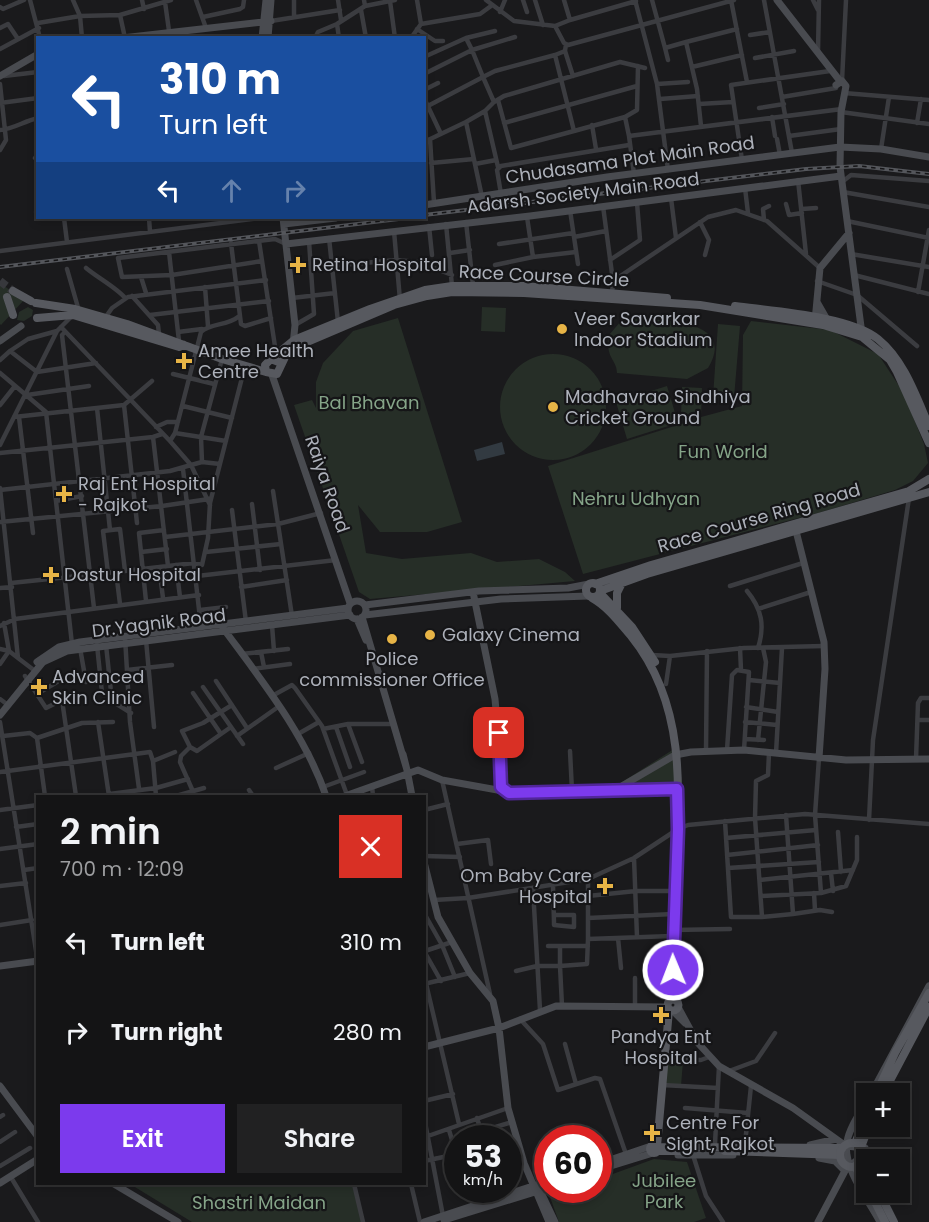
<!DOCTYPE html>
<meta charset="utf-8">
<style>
body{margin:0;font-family:Poppins,sans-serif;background:#212122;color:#f1f3f6;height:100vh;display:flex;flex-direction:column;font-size:22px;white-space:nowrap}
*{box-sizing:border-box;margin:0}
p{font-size:20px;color:#9d9ea0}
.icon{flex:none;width:33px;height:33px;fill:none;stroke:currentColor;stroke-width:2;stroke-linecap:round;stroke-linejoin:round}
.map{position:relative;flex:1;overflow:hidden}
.drawer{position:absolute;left:36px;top:795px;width:390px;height:390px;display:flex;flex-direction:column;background:#141415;border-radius:0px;box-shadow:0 3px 9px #0003,0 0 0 2px #333334}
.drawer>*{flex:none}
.banner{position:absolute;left:36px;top:36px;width:390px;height:183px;border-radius:0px;box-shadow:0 3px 9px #0003,0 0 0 2px #333334;background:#1a4fa0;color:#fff;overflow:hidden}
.fabs{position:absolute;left:856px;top:1083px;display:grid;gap:12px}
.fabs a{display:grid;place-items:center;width:54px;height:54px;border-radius:0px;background:#141415;box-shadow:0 3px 9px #0003,0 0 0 2px #333334;font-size:30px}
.speed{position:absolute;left:444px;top:1125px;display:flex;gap:12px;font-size:30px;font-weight:700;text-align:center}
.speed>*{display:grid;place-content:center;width:78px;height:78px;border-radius:50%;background:#141415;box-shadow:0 3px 9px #0003,0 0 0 2px #333334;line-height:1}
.speed small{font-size:15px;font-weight:400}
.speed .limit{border:9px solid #d22;background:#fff;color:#111}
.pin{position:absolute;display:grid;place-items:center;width:51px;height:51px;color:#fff;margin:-26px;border-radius:12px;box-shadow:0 3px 9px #0006}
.me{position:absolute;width:66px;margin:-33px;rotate:359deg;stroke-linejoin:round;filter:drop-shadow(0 0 4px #0008)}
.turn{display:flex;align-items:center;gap:21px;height:126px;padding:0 24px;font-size:27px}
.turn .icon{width:78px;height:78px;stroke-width:2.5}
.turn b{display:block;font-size:42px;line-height:51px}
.lanes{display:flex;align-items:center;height:57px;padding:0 24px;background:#0003;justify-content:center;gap:30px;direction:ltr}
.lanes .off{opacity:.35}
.round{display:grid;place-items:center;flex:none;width:63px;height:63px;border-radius:0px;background:#212122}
.headline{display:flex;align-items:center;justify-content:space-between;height:102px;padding:0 24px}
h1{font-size:36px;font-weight:600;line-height:45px}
.action{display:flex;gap:12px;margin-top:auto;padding:12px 24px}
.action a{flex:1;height:69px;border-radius:0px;background:#7c3aed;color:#fff;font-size:24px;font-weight:600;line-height:69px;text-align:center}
.action a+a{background:#212122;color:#f1f3f6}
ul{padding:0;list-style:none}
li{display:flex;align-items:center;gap:18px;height:90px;padding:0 24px}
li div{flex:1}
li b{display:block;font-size:22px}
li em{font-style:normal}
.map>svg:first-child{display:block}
.green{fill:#262e27}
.water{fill:#323a41}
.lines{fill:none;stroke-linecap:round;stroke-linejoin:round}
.primary-tunnel{stroke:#37383c;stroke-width:8;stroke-dasharray:8 4;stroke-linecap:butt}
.street{stroke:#3b3c40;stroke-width:4.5}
.secondary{stroke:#494b50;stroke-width:7}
.primary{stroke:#57595f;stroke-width:8}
.rail-casing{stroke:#54565b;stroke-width:4}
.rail{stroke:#151517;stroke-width:1.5;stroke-dasharray:4.5;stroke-linecap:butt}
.primary-bridge{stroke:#57595f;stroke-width:8}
.route-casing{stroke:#51269a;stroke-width:15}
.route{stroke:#7c3aed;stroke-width:10}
.poi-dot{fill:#e7b446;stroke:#151517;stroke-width:2}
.labels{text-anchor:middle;stroke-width:4.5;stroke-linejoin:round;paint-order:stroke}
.street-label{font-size:18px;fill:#adb1ba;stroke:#151517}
.poi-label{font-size:18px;fill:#adb1ba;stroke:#151517;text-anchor:start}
.park-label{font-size:18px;fill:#85a488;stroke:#151517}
</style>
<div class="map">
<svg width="929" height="1222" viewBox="0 0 929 1222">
<rect width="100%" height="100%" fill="#1a1a1c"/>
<path class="green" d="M0,283l24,17 -23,25 -1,-1z
M28,307l5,3 -1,6 -8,5 -7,-1 2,-8z
M482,307l24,1 -1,24 -24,-1z
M398,318l64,204 -35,10h-47l-22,-27 8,48 36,6 69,-6 26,9 42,-3 26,13 10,9 -205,18 -11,-7 -65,-187 18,-5 4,8v-26l7,-19 30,-32z
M632,318c28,3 106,0 76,50l-21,11 -70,-6c0,-14 -12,-14 -8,-38l12,-14z
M751,321l79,9 48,24 25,38 21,52 4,19 -15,18 -18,9 -77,23 -235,61 -35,-108 152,-48 -19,-2 1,-29 20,1 -1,29 41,-11 1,-71z
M718,324l22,2 -6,72 -21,-1z
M500 407a53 53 0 1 1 106 0a53 53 0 1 1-106 0Z
M667,386l11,37 -51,16 -11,-37z
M674,749l2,35 -60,2z
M664,1059l19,2 -2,25 -19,-1z
M654,1159l33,3 19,56 -12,4h-135l-9,-25 20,-7h28l1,-11z
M130,1184h223l9,38h-170z"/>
<path class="water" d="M502,442l3,12 -28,7 -3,-11z"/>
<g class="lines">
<path class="primary-tunnel" d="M0,281l13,10"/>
<path class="street" d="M30,0l10,38
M73,0l7,16 2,22
M142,0l2,9
M196,0l10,28
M338,0l3,20
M364,0l1,6 30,-6
M417,0l4,24
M486,0l28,21 41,5 9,17 4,2 166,-45
M523,0l4,12
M535,0l8,25
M635,0l22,84 31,-2
M652,0l13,48 21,-6
M731,0l16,82
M764,0l28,153
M813,0l5,10
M390,1l5,37
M165,2l5,36
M0,7l3,2 21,-9
M361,10l5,28
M500,12l5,-12
M203,17l37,-8 3,-2 1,-7
M294,17v-17
M570,20l66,-19
M271,21l69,-11
M38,23l42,-7 40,-1
M337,24l2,14
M555,26l15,-6 -6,-20
M0,28l8,-4 10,15
M417,29l18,12h8
M750,35l20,-3
M125,38l-5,-23 51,-15
M315,38l3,-6 19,-8 28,-18
M411,38l10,-14 59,-10 11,-8
M466,38l6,12 43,-13
M566,44l-1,7 -10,4 19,76 51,-14 4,19
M665,48l3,12
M0,49l39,-21
M565,51l8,25
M818,52l1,-52
M424,57l42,-19 29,-7
M755,58l39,-7
M692,67l50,-12
M424,74l48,-24 11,27 12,-6 60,-16
M4,76l34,-4
M842,81l4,-81
M0,84l6,56 -6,10
M657,84l11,86
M424,90l14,-7
M844,93l85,7
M782,97l54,-9
M424,98l17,36
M660,99l38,-3
M498,100l13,48 63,-17
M494,102l10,-6 116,-34 25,6
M0,103l38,-5
M699,104l34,-2
M424,108l59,-31 11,25 -9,9
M759,108l25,-4
M841,112l88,12
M625,117l12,-7 1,-44
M772,117l3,19
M504,123l133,-37
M917,123l4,-24
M592,125l4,24
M701,126l-4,-37 -11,-47 51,-13
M0,130c14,-1 24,-9 38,-12
M789,136l52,-7
M430,139l4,64
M777,139l3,16
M424,142l42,-20
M881,149l8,-52
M35,158l3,-4
M742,160l-11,-75 99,-14
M431,163l43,-4
M475,164l21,-4
M634,174l-5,-38 213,-27
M798,180l8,74
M842,182l9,-7 78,6
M745,188l3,25
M843,192l86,15
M501,194l-4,-24 4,-4 128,-21
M482,197l-16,-75 19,-11 13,56
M671,198l5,40
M786,204l3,11 13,-2
M603,206l10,75
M802,209l14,-1
M570,210l8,54
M36,212h2
M64,218l3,24
M149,218l1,14
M764,220l-1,-11 6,-3
M847,221l82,17
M466,222l7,63
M700,222l9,18 -4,15
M446,224l6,62
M429,226l3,29
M394,231l6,69
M574,237l32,-6
M329,238l9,84
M259,241l17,112
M231,243l10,81 4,2 26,-8
M499,244l74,-11
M0,251l260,-33
M169,252l10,89
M450,253l20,-3
M851,254l78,13
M533,257l43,-5
M610,260l30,-20 -3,-37
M262,261l-90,14 -50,2 -4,-19 157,-19 11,5
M495,265l38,-8 -6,-40
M86,268c12,10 31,20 39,30
M311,268l85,-8 22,2 34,13
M67,269l12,42
M854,275l75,19
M141,277l5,16
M817,281l40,14 60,51
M205,287l3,39
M918,292l11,-62
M612,294l1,-13 95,-64 28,-7 31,11 53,47
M132,296l26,29 1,9
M292,298l43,-5
M150,315l119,-14
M105,318l7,-10 16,-11 138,-17
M295,325l19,-11 -5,-73
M61,327l109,114
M57,331l-29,8 -18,12 27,21 59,-9
M65,332l-3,3 32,273
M178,332l24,-3
M222,359l-21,78 1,25 -11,3 -21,-24 5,-8 26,-101c9,-9 26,-6 37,-15
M0,360l10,-9
M0,373l46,39 26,232
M173,374l41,10
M27,395l62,-9
M0,405l15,-19
M124,405l13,118
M183,406l49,12
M97,408l13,122
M14,417l110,-12 28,-24
M19,417l14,116
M156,427l11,-5h11
M175,433l51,8
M153,437l15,129 26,-3 8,2 6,-27 2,-35 35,-137
M0,445l57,-114 16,-16
M0,453l153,-16 9,-3
M202,462l18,2
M183,469l18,158
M0,488l18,170 17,13
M0,490l170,-19 21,-6 19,40
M273,491l19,125
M56,501l26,-5
M252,504l8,66
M232,510l14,112
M0,522l162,-16 47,-7
M165,537l113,-13 43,-11
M141,552l26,-3
M206,552l75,-8
M176,565l4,32
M159,567l4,31
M108,573l-5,-42 17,-2 5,42
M197,576l139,-16
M11,583l105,-11
M730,586l73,-23
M241,587l46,-7
M0,588l12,-1
M747,591c15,18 18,35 11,57
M146,601l-7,-68 25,-3
M120,604l-4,-32 52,-6
M758,609l53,-17
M200,610l26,-3
M272,625l2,26
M0,626l15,-7 184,-24
M125,637l5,85 10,74
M146,640l8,87
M97,645l5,48
M106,645l6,56 19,12
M80,648l6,34
M740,648l1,22
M0,649l9,2 9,7
M261,652l3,15
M241,654l47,-5
M652,655l18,1
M0,664l9,-13 -5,-28
M252,669l38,-5
M127,670l45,-5
M25,676l21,32 16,-8 14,96
M749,680l31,3
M216,681l31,47
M666,684l4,-28 74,-8 80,-2
M203,687l40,57
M193,693l28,41 10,-7
M37,694l20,-12
M272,696l20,-11 3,3 27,38 25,69
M0,699l8,6
M62,700l11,-7
M746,707l32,5
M918,720h11
M0,722l37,235
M98,722l11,74
M745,722l32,3
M348,724l14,38
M336,727l14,40
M323,729l25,-5h46
M298,734l21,-12
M3,736l27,-3 7,5 45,-15 31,-1
M237,736l41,-29
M37,738l8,58
M745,739l19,1
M758,740l8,-78 -3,-14
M190,747l-8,-16 21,-8 29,-18
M727,750l5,-75 5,-5 12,2 -5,78
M570,751l2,40
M706,751l1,-100
M776,753l6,-105
M819,758l-4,57 6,78
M916,759l2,-56 3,-5h8
M276,768l33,-15
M0,772l150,-20 3,9
M442,780l48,214
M372,786l1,10
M323,787l41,-15
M249,790l4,6
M94,796l62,-8 32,-9
M156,796l-3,-35 22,-9
M176,796l28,-8
M195,796l-15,-34 1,-6 9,-9 7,4 24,-17
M0,810l38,-5
M424,810l24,-6
M869,820l4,-80 36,-242
M725,821l6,96h31l-7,-99 1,-37 12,-6 1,-22
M16,827l22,-3
M838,832l3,40
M726,838l90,-8
M457,844l31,-4 3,24
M0,849l38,-5
M727,855l91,-10
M424,856l36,1
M634,858l3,79
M728,868l91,-6
M24,870l14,-2
M831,873l2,18
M588,879v60l84,-3
M760,880l93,-10
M553,885l1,38v2l20,2v-12h-20
M0,886l26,-3
M533,889l7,121
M814,893l1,17
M588,896l48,-5h39
M761,896l60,-3 25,-7 11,-26v-23
M434,900l34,-2 120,-19 46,-21 44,-29 10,-4 117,-11 124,10
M424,913l18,32 13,32
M793,914l27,-4 12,2
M762,917l31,-3 -7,-99
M588,918l85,-4
M0,925l32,-5
M673,930l57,-1
M618,938l3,30
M548,946h40
M424,951l17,30
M425,951l27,-9
M516,971l21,-5h23v-20
M424,975l35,149
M424,984l46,-11
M562,1006l-2,-40 27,-2 1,-25
M635,1007v-29
M520,1019l23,25 15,46 37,-12 5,1 27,78
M565,1044l11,40
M664,1059l37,1 8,-3
M729,1071l27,-10 19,-28
M662,1085l56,3
M424,1101l29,-7
M685,1108l63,5
M0,1117l3,-2
M424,1117l19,99
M477,1118l6,20
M449,1130l9,30
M428,1136l80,-28
M459,1138l53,-16
M0,1142l15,-10
M715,1144l4,-78
M745,1144l6,-58
M693,1155l13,41 17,26
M508,1157l13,-4
M424,1161l34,-7
M0,1166l30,-18
M12,1179l26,43
M354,1184l9,38
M411,1184l9,38"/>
<path class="secondary" d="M777,0l63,81
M122,38l149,-17
M262,38l4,-38
M268,38l3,-38
M0,76l38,-22
M836,85l6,-4 4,5 -5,26 -1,55 22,167
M424,205l183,-28 233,-30 41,2 48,8
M283,218l12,107 -2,20
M284,224l52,-6
M286,244l244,-28 311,-40
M817,302l12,21
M815,321l5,-53 29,-35
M0,341l21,-15
M272,375l78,228
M795,527l29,115 1,27 -6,89
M473,592l22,107 8,92 174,-2
M348 610a9 9 0 1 1 18 0a9 9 0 1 1-18 0Z
M365,605l114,-14 89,-3 21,-4
M365,615l136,-16 87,-3
M362,617l45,153 -4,-16
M357,619l9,21
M223,628c39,53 82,106 103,168
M37,662l22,-15 21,-5 268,-34
M0,715l43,-53 24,-11 283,-36
M407,770l5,26
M615,790l60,-35 16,-3 53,-2 102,10 83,-1
M345,796l73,-26 24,10 61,11
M424,862l14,55 32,56 23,28 6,27 9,80 16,55 25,59
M0,966l38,-5
M678,1007l19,35 22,24 74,42 53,38 19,2
M673,1011l12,12
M424,1047l75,-19 57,-22 111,1
M0,1086l38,51
M871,1094l58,-108
M867,1101c-7,12 -18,27 -20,41 -5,25 22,59 33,80
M669,1144h40
M810,1145l26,-6
M678,1155h55
M819,1158l16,3 10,10
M598,1164l53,-18
M598,1170l55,-17
M0,1183l38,-24
M114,1184l64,38
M538,1186l17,36
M444,1220l104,-32
M424,1222l124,-41
M818,1222l28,-53 20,-16"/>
<path class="primary" d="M13,291l18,10
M7,297l6,18
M36,303l39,6 52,15 95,35 44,13
M735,306c37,5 115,10 143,33 26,21 38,57 51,87
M37,318l36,-3 106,32 5,-2
M271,359l23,-19 76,-31 55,-19 27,-4h72l143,12
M281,363l-10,-4 -6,6 1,7 11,2 9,-19 14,-10 94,-40 33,-9 25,-4 72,1 176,12 123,20 39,12 28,23 7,12 32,71
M586 590a7 7 0 1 1 14 0a7 7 0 1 1-14 0Z
M595,584l56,-19 258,-74 20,-12
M600,591l47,-17 282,-82
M600,593l32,34 23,35
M592,598c16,9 27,24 39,38 84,104 26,244 44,364
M617,608v-15l5,-10
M667.5 1005a5.5 5.5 0 1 1 11 0a5.5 5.5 0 1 1-11 0Z
M876,1094l19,-41 34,-60
M883,1094l46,-87
M855,1143l12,-28
M650 1149a4 4 0 1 1 8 0a4 4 0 1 1-8 0Z
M657,1146l12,-136
M657,1147l185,1
M861,1147l8,-21
M659,1151h27
M725,1151l115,4
M863,1161l4,8
M855,1166l12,22
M870,1192l15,30
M879,1192l15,30"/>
<g class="rail-casing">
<path id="rail" d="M424,215l382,-46 53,-3 70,8
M0,267l407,-49"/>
</g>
<use href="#rail" class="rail"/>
<path class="primary-bridge" d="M840 1155a12 12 0 1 1 24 0a12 12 0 1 1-24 0Z"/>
</g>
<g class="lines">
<g class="route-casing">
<path id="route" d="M499,733l2,54 8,6 168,-4 1,40 -5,141"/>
</g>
<use href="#route" class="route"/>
</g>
<g class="poi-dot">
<path d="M295 256h6v6h6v6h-6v6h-6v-6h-6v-6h6z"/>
<circle cx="562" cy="329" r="6"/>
<path d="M181 352h6v6h6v6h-6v6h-6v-6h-6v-6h6z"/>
<circle cx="553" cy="407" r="6"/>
<path d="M61 485h6v6h6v6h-6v6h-6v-6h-6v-6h6z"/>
<path d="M48 566h6v6h6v6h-6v6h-6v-6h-6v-6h6z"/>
<circle cx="430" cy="635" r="6"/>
<circle cx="392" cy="639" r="6"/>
<path d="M36 678h6v6h6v6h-6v6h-6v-6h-6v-6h6z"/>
<path d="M602 877h6v6h6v6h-6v6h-6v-6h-6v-6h6z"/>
<path d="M658 1006h6v6h6v6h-6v6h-6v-6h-6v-6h6z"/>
<path d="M649 1124h6v6h6v6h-6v6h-6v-6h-6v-6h6z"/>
</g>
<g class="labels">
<g class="street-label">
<text transform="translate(630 160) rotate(-8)" y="6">Chudasama Plot Main Road</text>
<text transform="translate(583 193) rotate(-7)" y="6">Adarsh Society Main Road</text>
<text transform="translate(544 276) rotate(3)" y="6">Race Course Circle</text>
<text transform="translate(327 484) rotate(71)" y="6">Raiya Road</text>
<text transform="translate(759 518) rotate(-16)" y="6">Race Course Ring Road</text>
<text transform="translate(159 623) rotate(-7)" y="6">Dr.Yagnik Road</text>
</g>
<g class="poi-label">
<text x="312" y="271">Retina Hospital</text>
<text x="574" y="325">Veer Savarkar<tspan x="574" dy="21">Indoor Stadium</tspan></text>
<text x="198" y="357">Amee Health<tspan x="198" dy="21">Centre</tspan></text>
<text x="565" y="403">Madhavrao Sindhiya<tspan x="565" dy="21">Cricket Ground</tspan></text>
<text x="78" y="490">Raj Ent Hospital<tspan x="78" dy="21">- Rajkot</tspan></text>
<text x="64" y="581">Dastur Hospital</text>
<text x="442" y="641">Galaxy Cinema</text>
<text x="392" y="665" text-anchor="middle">Police<tspan x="392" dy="21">commissioner Office</tspan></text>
<text x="52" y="683">Advanced<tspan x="52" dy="21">Skin Clinic</tspan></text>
<text x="592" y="882" text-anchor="end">Om Baby Care<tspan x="592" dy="21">Hospital</tspan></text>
<text x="661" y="1043" text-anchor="middle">Pandya Ent<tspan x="661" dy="21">Hospital</tspan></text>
<text x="666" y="1129">Centre For<tspan x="666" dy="21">Sight, Rajkot</tspan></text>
</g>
<g class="park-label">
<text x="369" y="409">Bal Bhavan</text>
<text x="723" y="458">Fun World</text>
<text x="636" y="505">Nehru Udhyan</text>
<text x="664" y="1187">Jubilee<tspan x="664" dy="21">Park</tspan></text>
<text x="259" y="1209">Shastri Maidan</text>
</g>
</g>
</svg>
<div class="fabs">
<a>+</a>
<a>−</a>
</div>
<div class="speed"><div>53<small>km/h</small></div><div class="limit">60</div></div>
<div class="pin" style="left:499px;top:733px;background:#d93025"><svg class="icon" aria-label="arrive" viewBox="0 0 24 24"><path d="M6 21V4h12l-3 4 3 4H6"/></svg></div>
<svg class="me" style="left:673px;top:970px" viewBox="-20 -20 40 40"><circle r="17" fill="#7c3aed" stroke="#fff" stroke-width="3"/><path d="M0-11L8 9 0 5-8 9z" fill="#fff"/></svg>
<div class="banner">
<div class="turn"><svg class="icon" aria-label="left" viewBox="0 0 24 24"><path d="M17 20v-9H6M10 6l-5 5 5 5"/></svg><div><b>310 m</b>Turn left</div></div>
<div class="lanes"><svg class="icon" aria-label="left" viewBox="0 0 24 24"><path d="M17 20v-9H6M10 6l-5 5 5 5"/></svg><svg class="icon off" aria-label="ahead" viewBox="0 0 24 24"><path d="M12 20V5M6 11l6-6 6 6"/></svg><svg class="icon off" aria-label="right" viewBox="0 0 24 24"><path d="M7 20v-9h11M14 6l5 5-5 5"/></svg></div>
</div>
<section class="drawer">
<div class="headline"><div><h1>2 min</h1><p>700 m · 12:09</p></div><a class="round" style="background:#d93025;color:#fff"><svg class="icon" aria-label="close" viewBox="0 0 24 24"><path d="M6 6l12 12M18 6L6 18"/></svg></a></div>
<ul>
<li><svg class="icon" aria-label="left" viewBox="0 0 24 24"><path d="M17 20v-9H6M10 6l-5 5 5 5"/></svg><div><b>Turn left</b></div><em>310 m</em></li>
<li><svg class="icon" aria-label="right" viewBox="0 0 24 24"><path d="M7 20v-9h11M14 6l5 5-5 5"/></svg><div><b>Turn right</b></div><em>280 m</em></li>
</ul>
<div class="action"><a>Exit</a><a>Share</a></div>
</section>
</div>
